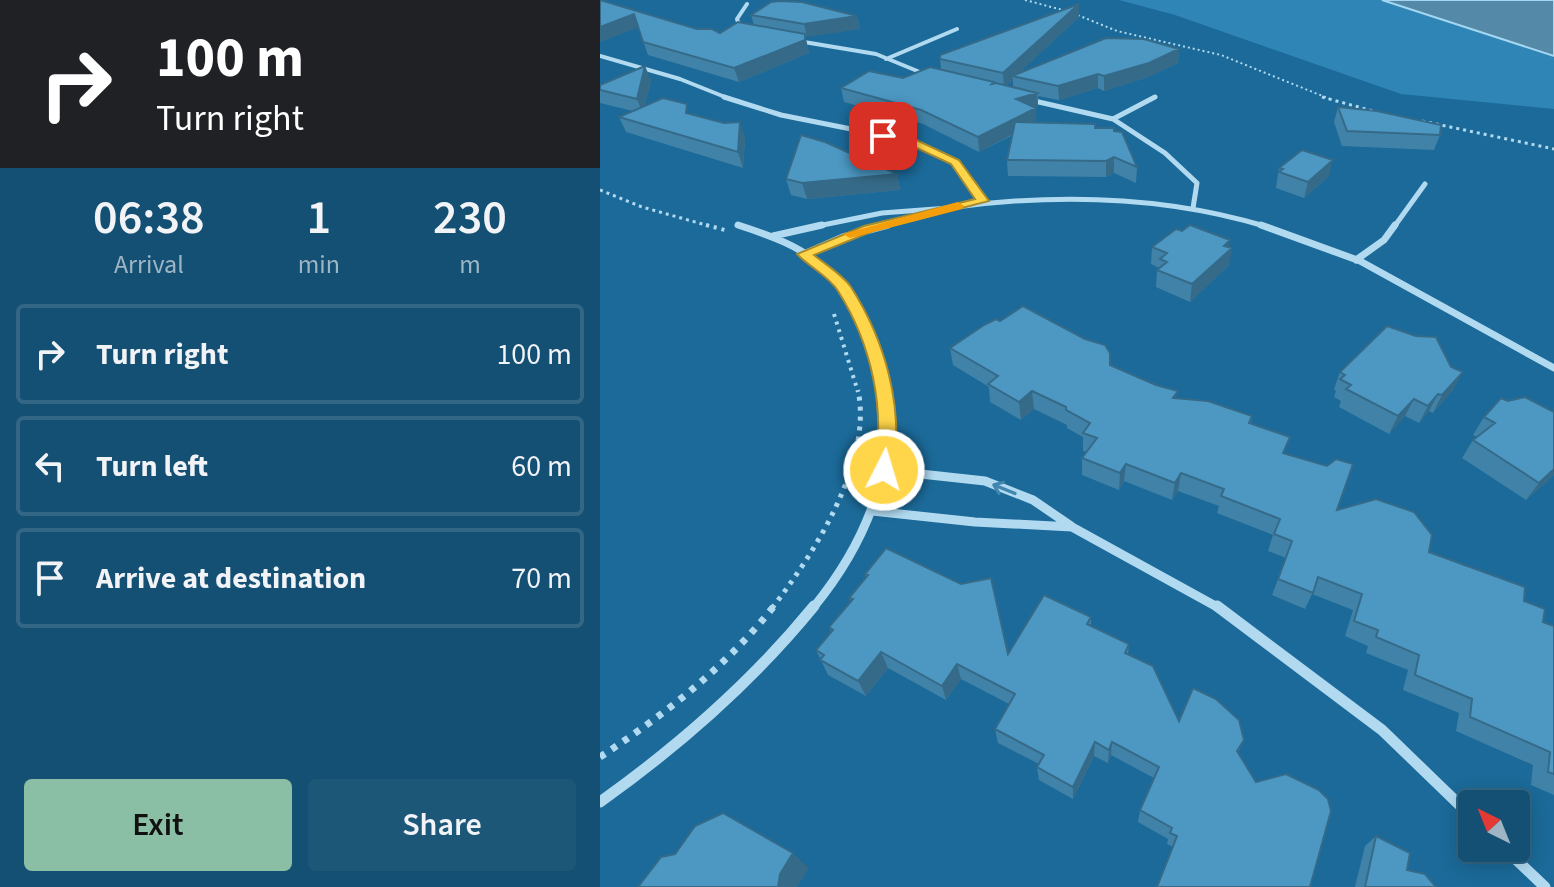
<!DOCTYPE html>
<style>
body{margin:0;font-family:"Source Sans 3",sans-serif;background:#1d5778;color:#f1f3f6;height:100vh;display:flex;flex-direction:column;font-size:30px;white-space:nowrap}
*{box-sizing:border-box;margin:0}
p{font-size:26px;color:#9db5c4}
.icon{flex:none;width:44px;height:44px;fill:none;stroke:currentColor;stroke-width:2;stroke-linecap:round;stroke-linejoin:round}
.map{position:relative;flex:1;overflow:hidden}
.panel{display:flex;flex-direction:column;background:#145073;width:600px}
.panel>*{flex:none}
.guide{background:#202124;color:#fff;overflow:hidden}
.needle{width:52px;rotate:317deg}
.fabs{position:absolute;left:858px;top:790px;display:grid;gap:16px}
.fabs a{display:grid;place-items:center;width:72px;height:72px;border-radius:8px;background:#145073;box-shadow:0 4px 20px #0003,0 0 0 2px #336785;font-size:40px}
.pin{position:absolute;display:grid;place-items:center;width:68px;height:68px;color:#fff;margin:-34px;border-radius:16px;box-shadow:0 4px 12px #0006}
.me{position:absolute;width:88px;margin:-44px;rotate:5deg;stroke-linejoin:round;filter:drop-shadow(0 0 6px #0008)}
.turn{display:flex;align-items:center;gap:28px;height:168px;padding:0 24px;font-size:36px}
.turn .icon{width:104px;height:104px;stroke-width:2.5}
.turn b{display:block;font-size:56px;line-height:68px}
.eta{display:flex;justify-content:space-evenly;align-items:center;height:136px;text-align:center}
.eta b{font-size:48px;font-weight:600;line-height:56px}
.cta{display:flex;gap:16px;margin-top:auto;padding:16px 24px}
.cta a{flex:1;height:92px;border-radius:8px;background:#8abfa5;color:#111;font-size:32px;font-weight:600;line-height:92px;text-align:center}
.cta a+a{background:#1d5778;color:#f1f3f6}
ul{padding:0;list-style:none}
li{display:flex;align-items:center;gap:24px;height:100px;margin:0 16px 12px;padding:0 8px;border:4px solid #336785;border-radius:8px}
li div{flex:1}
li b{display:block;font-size:30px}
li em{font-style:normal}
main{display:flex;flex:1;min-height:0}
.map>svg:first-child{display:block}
.green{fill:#2f86b6}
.water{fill:#548aa8;stroke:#a4d7f2;stroke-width:2}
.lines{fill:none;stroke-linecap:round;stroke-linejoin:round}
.path-far4{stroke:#b1daf1;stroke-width:2;stroke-dasharray:2 3;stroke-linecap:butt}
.path-far3{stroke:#b1daf1;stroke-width:3;stroke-dasharray:3 4;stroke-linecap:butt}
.path-far2{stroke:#b1daf1;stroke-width:4;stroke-dasharray:3 5;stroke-linecap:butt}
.path-far1{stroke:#b1daf1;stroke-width:5;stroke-dasharray:4 6;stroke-linecap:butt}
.path{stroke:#b1daf1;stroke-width:7;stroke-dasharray:6 8;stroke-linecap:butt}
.street-far4{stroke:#b1daf1;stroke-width:4}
.street-far3{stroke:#b1daf1;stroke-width:5}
.street-far2{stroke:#b1daf1;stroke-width:7}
.street-far1{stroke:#b1daf1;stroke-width:9}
.street{stroke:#b1daf1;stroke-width:11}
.wall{fill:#4183a8;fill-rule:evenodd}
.shaded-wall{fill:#356a88}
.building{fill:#4c98c3;stroke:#356a88;stroke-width:2}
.oneway{stroke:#4086af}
.route{fill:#ffd54a;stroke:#a68a30;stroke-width:2}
.slow{fill:#f59e0b}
</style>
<main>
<section class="panel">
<div class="guide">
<div class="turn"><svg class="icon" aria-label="right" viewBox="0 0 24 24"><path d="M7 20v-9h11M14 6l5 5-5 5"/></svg><div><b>100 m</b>Turn right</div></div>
</div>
<div class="eta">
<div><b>06:38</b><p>Arrival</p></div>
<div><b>1</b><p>min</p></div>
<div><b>230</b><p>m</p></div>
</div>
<ul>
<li><svg class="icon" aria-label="right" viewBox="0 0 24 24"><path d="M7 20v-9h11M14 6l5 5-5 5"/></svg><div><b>Turn right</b></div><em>100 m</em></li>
<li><svg class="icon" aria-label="left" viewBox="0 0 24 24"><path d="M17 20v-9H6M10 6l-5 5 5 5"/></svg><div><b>Turn left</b></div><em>60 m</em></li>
<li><svg class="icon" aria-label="arrive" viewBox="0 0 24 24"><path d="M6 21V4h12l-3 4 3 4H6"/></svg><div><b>Arrive at destination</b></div><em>70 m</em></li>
</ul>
<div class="cta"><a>Exit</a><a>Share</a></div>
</section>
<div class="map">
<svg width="954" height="887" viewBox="0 0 954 887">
<rect width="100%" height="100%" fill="#1b6a99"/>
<path class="green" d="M519,0h263l172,56v53l-153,-15 -226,-79z"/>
<path class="water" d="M782,0h172v56z"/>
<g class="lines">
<path class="path-far4" d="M425,0l45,12 47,19 104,24 109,44"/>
<path class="path-far3" d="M722,97l51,14
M822,121l132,28
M0,190l42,17 71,20"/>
<path class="path-far2" d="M106,225l19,5
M234,314l24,78"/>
<path class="path-far1" d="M172,608c42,-54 101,-146 86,-218"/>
<path class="path" d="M0,757c64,-42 126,-90 174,-151"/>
<path class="street-far4" d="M141,31l-4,-12 10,-15
M198,41l78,13 51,21
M0,56l80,23 50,20
M286,59l71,-30
M551,99l4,-2"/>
<path class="street-far3" d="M124,97l57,18 125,25 49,22 28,39
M430,100l83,19 52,34 32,30 -4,25
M513,119l42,-22
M348,208c108,-15 215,-13 320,19
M138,225l5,2
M213,227l69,-14 66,-5 -68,19
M794,227l31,-43"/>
<path class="street-far2" d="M138,225c71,23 97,39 127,108 8,19 16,39 20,59
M661,225l99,36 194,107
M173,236l49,-11
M204,254l39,-17 45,-12
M756,260l28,-20 11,-15"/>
<path class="street-far1" d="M284,470l101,11 48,19 38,26
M272,511l103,11 97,5 147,81
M213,608c50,-61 85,-138 71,-218"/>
<path class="street" d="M617,606l165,124 90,87
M0,802c80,-57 152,-120 214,-196
M904,848l41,39"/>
</g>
<path class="wall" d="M0,0l97,29 23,4 34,-8 -3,-10 106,1 3,13 -55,7 4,17 -70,29 -91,-27 -10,-28 -38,15z
M479,17l-59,55 159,-23 -1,14 -30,14 -44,14 -6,-3 -39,12 -21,-4v11l-3,1 1,14 59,6 19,3 23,36 -1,16 -22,-10 -8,4 -98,-1 -1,-16 6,-25 -34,17 -56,-28 -79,-22 -3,-14 100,-18 -1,-15zM413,80v7l-6,-2z
M51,80l-6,26 46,8 54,23 -2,31 -117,-36 -7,-15 14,-6 -33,-8v-18z
M738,107l102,28 -6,15 -92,-4 -8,-24z
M679,168l50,8 -25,22 -28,-10z
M297,174l3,16 -93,9 -16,-4 -5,-16z
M552,247h77v18l-39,37 -34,-15 1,-17 2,-2 -8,-4z
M350,348l160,17 67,33 75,18 -1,7 34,31 52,56 92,42 95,49 19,21 11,4v169l-23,-10 2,-20 -77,-34 3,-18 -56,-23 5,-20 -42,-17 2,-7 -23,-10 8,-26 -41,-16 -7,15 -33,-14 14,-37 -18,-7 5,-16 -56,-22 2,-7 -41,-15 -6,9 -48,-19 -5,9 -37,-15v-17l5,-6 -4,-1v-14l-16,-9v-3l-33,-16 -13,11 -31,-18 -1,-15 -36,-22z
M740,372l113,18 -20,23 -4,-2 -10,12 -14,-7 -16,18 -50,-27 2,-6 -7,-4 2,-6 -2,-2z
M908,401l46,11v63l-28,25 -64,-42 11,-18 4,-3 -4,-2 11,-18z
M265,574l143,80 83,-37v9l38,18 -1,10 51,67 65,19 -6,12 -65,95 -6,-3 1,-5 -30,-17 2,-12 14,-32 -43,-23 -3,8 -14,-7 -21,43 -34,-19 -2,-13 2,-3 -41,-21 -3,-14 14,-25 -48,-25 -15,21 -58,-32 -22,28 -38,-21 -12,-25 15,-18 -2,-5 22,-25 -2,-4 17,-20z
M776,836l31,34 29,17h-81l10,-41z"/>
<path class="shaded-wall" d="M479,4v13l-63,59h-4l1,4 -9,8 -1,-15z
M34,14l6,13 -40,15v-15z
M257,16l3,13 -53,8 -3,-13z
M205,34l4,19 -70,29 -5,-14z
M579,49l-1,14 -30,14 -44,14v-15z
M45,66l6,14 -8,34 -6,-15z
M498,74v14l-39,12 -1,-14z
M437,93l1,14 -21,6 -1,-14z
M436,108v14l-57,30 -1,-15z
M140,122l5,15 -2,31 -5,-16z
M514,157v16l-8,4v-16z
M733,160l-4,16 -25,22 4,-16z
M297,174l3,16 -93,9 -5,-16z
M630,240l-2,12 4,-4 -3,17 -39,37 2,-18z
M863,372l-10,18 -20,23 9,-18z
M432,391l2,18 -13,11 -2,-18z
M838,394l-9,17 -10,12 9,-17z
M814,399l-9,17 -16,18 9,-18z
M526,464l-2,17 -5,9 1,-17z
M954,469v6l-28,25 13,-17z
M581,473l-3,18 -6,9 3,-17z
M281,652l7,16 -22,28 -8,-15z
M357,664l4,15 -15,21 -4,-14z
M495,742l-1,14 -21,43v-12z
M512,742l-1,13 -3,8 1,-13z
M193,853l16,15 -12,19h-19l2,-13z"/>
<path class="building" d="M0,0l97,29h15l8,4 18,-11 67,12v6l-71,28 -91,-26 -9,-28 -34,13z
M179,1l23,1 55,14 -53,8 -53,-9 20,-13z
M479,4l-76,69 -63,-14v-4z
M506,38l38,1 35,10 -30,14 -45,13 -6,-2 -40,12 -46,-10z
M45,66l-8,33 -37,-9v-5z
M330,67l64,15 -2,2 4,-1 41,10 -21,6 20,9 -58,29 -57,-27 -80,-22 28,-17 34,7z
M63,98l24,6 -1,9 38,10 16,-1 -2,30 -119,-35z
M738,107l39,4 64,14 -1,10 -93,-4z
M415,122l80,2v4h19v3l8,1 15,35 -23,-10 -8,4 -99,-1z
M201,135l24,7 72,32 -95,9 -16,-4z
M702,150l31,10 -25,22 -29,-10 4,-3 -4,-1z
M590,225l40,15 -6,6 8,2 -40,36 -35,-14 10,-8 -7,-3 7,-6 -15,-6 24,-18 6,2z
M423,306l62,33 20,6 5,8v12l46,20 22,6 -5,7 35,3 44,15 -3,7 41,14 -7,16 44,13 9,-7 17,5 -16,46 39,-11 38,13 18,23 -3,17 96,35 -1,14 21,8 -2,13 11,4v148l-6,-2 2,-20 -80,-35 2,-18 -57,-24 4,-20 -43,-18 2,-7 -24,-9 8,-27 -44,-17 -5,16 -35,-14 14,-38 -18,-7 6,-15 -59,-23 3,-7 -43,-16 -6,10 -49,-19 -6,9 -38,-15 15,-20 -14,-5 7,-10 -24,-13v-3l-34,-16 -13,11 -31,-18 10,-8 -48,-28 34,-23 12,-6 4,2z
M787,326l29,10 20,1 15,30 12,5 -21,23 -4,-1 -10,12 -14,-7 -16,17 -52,-27 5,-4 -11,-6 5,-4 -5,-3z
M925,397l29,15v57l-15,14 -66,-43 22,-17 -11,-6 17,-19 7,3z
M286,548l75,36 30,-6 17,76 36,-59 47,22 -4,7 42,20 -4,9 28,13 26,55 14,-33 23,11 23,21 5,20 -7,11 19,31 30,-8 33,16 9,9 3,12 -21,76h-153l20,-51 -7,-3 2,-5 -32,-18 19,-43 -47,-25 -3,8 -14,-8 -22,45 -36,-20 7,-12 -49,-26 20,-35 -58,-30 -15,22 -61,-34 -23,29 -38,-21 4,-5 -8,-5 17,-20 -4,-3 24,-28 -4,-1 19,-23 -3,-1z
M123,813l70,40 -13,21 -2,13h-140l23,-30 14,-3 20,-28z
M776,836l34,17 -3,17 18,4 11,13h-71z"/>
<defs><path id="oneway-shaft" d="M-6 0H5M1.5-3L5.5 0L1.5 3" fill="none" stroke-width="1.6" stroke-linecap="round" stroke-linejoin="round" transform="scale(2)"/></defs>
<use class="oneway" href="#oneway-shaft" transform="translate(404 489) rotate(-158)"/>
<path class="route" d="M283,132l27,5 49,23 30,41 -116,30 -59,24c11,9 29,20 37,32 35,55 52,119 43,183l-10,7 -9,-7c10,-62 -3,-125 -37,-179 -9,-15 -29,-24 -41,-37l67,-28 111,-27 -24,-35 -47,-22 -25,-4 -2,-2z"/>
<path class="slow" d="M358,202l6,4 -2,3 -112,29 -7,-4z"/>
</svg>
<div class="fabs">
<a><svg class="needle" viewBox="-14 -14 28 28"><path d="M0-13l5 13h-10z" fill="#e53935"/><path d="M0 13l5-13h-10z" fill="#9db5c4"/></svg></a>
</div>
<div class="pin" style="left:283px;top:136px;background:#d93025"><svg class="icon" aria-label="arrive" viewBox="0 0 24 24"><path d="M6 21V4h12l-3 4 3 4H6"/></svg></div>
<svg class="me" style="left:284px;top:470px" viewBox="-20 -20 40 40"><circle r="17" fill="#ffd54a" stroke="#fff" stroke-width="3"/><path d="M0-11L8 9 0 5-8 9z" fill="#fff"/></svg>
</div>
</main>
